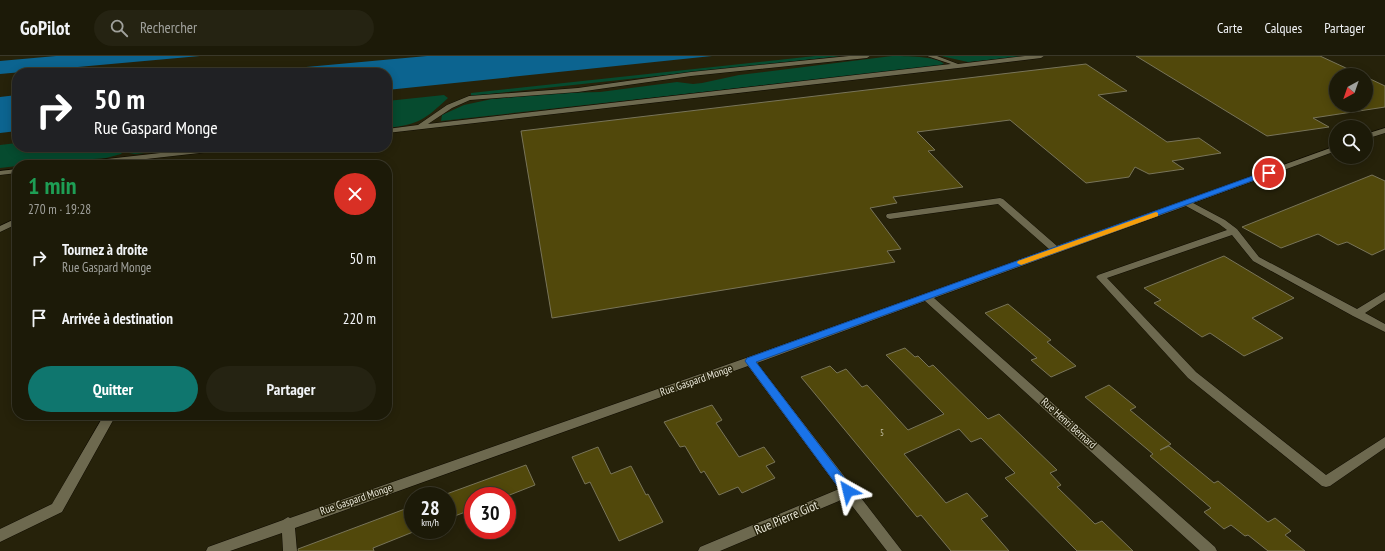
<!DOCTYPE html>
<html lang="fr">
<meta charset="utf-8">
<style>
body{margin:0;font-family:"PT Sans Narrow",sans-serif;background:#252312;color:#f1f3f6;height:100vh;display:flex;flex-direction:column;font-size:15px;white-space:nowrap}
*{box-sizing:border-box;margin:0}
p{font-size:13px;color:#a0a19c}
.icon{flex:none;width:22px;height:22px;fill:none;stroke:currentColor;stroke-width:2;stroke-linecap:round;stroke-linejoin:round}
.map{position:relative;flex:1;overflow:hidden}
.sheet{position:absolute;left:12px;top:104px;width:380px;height:260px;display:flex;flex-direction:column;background:#1c1a08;border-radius:16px;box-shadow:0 2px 10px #0003,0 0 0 1px #3a3829}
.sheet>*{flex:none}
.hud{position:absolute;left:12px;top:12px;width:380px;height:84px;border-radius:16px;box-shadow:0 2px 10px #0003,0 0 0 1px #3a3829;background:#202124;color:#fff;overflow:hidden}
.needle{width:26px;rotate:220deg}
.controls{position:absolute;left:1329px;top:12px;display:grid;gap:8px}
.controls a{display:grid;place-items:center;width:44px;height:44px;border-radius:50%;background:#1c1a08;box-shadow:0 2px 10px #0003,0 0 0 1px #3a3829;font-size:20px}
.speed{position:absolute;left:404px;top:431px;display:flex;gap:8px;font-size:20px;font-weight:700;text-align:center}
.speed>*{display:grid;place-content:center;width:52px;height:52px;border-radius:50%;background:#1c1a08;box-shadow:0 2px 10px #0003,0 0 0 1px #3a3829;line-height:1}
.speed small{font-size:10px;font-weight:400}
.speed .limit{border:6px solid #d22;background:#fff;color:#111}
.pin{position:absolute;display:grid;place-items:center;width:34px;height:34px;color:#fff;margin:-17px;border:2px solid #fff;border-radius:50%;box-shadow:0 1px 4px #0007}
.me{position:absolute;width:44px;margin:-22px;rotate:323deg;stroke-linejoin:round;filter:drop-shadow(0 0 3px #0008)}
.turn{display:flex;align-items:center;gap:14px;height:84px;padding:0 16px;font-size:18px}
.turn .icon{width:52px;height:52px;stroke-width:2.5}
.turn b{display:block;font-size:28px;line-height:34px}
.round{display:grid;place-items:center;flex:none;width:42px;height:42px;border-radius:21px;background:#252312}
.summary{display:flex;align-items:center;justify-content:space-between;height:68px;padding:0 16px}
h1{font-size:24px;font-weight:800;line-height:30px;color:#1e9e55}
.action{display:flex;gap:8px;margin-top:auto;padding:8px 16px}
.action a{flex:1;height:46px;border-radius:24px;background:#0f766e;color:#fff;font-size:16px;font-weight:800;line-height:46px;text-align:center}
.action a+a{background:#252312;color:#f1f3f6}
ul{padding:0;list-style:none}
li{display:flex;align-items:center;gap:12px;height:60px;padding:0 16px}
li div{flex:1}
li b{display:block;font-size:15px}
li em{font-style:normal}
header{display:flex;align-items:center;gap:24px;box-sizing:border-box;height:56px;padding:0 20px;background:#1c1a08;border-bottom:1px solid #3a3829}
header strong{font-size:19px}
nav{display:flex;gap:22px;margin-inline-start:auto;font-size:14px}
.search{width:280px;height:36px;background:#252312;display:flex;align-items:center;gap:10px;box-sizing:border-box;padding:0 14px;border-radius:22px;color:#a0a19c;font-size:15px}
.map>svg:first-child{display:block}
.green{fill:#064b2f}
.water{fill:#0c6490}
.building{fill:#51480b;stroke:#787459}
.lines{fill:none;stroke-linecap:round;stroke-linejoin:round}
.minor-casing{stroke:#0f0b00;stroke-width:1}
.minor{fill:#6d694f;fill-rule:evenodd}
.route{fill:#1a73e8;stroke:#114b97}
.slow{fill:#f59e0b}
.labels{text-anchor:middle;stroke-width:3;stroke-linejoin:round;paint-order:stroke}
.number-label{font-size:9px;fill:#c3bfa5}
.street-label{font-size:11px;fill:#e9e7d8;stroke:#26220a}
.near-street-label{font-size:13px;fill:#e9e7d8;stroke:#26220a}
</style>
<header>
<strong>GoPilot</strong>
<div class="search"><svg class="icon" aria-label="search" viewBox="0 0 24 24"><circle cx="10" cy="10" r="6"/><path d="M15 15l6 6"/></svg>Rechercher</div>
<nav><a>Carte</a><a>Calques</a><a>Partager</a></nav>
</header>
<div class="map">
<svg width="1385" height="495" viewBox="0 0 1385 495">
<rect width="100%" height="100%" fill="#26220a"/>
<path class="green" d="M815,0h27l-371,40v-3z
M892,0c13,0 44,0 52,8l-5,2 -498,55 1,-6 22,-10 28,-6 69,-6 39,-1 77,-10 16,2 9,-1 37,-8z
M941,0h84l-57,6z
M444,39l4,3c-24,22 -28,26 -61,30v-27z
M17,87v4h110l-6,7 -15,4 -89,7v1l-17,2v-23z
M135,91h70l-70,7 -6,-1z"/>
<path class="water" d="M56,0h144l-200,18v-13z
M427,0h285l-325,34v-17h-146z
M17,39v36l-17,2v-36z"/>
<path class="building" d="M1136,0h184l41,19h-25v30h30v-28l19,9v21l-72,11 16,9 -62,9z
M1086,8l41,27 -29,4 69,47 32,-4 22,15 -49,8 12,8 -35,5 -14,-7 -6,10 -43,6 -76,-63 -93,12 18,18 -7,1 35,36 -70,10 4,6 -27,5 31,41 -14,2 8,11 -343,56 -31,-187z
M1372,119l13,6v68l-13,6 -25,-13 -9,3 -20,-11 -37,14 -39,-21z
M1224,200l70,42 -42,20 31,20 -39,18 -34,-23 -8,4 -48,-34 7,-3 -17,-12z
M1008,248l43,36 -4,2 29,24 -25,11 -20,-17 6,-2 -52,-45z
M905,292l10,9 3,-1 11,11 4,-2 55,54 11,-5 58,56 -7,3 11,12 -4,2 38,37 7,-3 31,30h-56l-72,-73 10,-5 -34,-35 -10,4 -12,-13 -55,25 42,49 21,-10 21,23 -7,3 28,32h-58l-30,-36 -4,2 -116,-140 29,-11 7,7 9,-4 16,18 5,-2 41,45 36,-16 -58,-59z
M1109,329l27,22 -6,3 41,34 -11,6 9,-4 45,37 4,-2 50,41 7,-4 16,13 -6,4 20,16h-37l-20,-16 -3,1 -14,-11 -7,4 -20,-17 7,-4 -61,-52 3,-2 -68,-57z
M712,349l10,15 -6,3 23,34 25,-10 11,15 -9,4 9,12 -33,15 -4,-6 -19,8 -15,-24 -3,2 -16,-27 -5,1 -16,-25z
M598,391l13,27 20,-8 15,29 2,-1 15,28 -44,19 -29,-59 -5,2 -13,-27z
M526,409l9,20 -28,11h-34v13l-26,10v-23h-6z
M413,450v24h5l-45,18 1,3h-76v-2z"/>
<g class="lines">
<g class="minor-casing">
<path id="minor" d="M849,0h21l-3,2 -176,18 -113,16 -108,8 -18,8 -24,16 523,-60 -24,-8h10l21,8 67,-8h19l-3,2 -83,10 -571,65v-4l31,-4 29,-20 22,-9 109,-8 113,-16z
M1385,72v5l-19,6v-5z
M1336,90v5l-143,52 32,17 12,9 22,28 98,52 28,-17v8l-20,13 20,11v8l-32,-16 -100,-55 -21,-26 -125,43 89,94 130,103 59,-38v11l-55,38 -4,1 -4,-1 -134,-108 -92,-101 2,-2 129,-45 -8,-6 -33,-18 -252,92 281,249 2,4h-17l-275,-250 -168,62 145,188h-15l-41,-53 -126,53h-22l2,-4 139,-58 -91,-123 -453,162 2,23h-14l-1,-18 -52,18h-24l2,-4 75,-27 5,-3 2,1 456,-160 303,-109 -51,-45 -108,15 -3,-1 -1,-2 1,-2 113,-16 3,1 54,47z
M214,91h25l-4,2 -142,16h-26l4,-2z
M17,113v4l-17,2v-4z
M17,162v6l-17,8v-6z
M104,359h12l-54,97 -62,30v-13l52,-25z"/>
</g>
<use href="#minor" class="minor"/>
</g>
<path class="route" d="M1269,114l2,1v3l-515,188 96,126 2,3 -2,4 -4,1 -4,-1 -99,-134 2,-3z"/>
<path class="slow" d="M1156,156l2,1v3l-134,48 -3,1 -4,-2 1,-2z"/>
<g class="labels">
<g class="number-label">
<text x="882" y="380">5</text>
</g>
<g class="street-label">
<text transform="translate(696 324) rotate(-19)" y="4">Rue Gaspard Monge</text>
<text transform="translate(1069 367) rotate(42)" y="4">Rue Henri Bernard</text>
<text transform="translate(356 443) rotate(-19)" y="4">Rue Gaspard Monge</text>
</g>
<g class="near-street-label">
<text transform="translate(786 461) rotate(-23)" y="5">Rue Pierre Giot</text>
</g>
</g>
</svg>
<div class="controls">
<a><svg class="needle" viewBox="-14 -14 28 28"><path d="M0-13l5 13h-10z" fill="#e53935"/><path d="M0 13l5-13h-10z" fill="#a0a19c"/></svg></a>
<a><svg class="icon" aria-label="search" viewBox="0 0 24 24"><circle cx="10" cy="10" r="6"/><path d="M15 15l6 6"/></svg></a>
</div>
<div class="speed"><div>28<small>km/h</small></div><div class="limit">30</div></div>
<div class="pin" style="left:1269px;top:117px;background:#d93025"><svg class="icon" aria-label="arrive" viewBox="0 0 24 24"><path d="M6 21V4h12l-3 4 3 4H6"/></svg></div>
<svg class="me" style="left:848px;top:435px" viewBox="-20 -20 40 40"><path d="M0-17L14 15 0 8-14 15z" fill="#1a73e8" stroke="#fff" stroke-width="4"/></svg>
<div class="hud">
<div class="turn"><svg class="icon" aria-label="right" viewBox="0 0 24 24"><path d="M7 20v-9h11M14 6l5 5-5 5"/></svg><div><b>50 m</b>Rue Gaspard Monge</div></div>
</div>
<section class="sheet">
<div class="summary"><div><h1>1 min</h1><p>270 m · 19:28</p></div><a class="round" style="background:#d93025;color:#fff"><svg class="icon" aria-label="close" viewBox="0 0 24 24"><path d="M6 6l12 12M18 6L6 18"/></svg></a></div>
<ul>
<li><svg class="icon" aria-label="right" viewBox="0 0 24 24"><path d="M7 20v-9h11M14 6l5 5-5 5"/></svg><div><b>Tournez à droite</b><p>Rue Gaspard Monge</p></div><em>50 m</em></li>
<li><svg class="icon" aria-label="arrive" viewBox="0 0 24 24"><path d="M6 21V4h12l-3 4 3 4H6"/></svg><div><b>Arrivée à destination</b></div><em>220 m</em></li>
</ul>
<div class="action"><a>Quitter</a><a>Partager</a></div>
</section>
</div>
